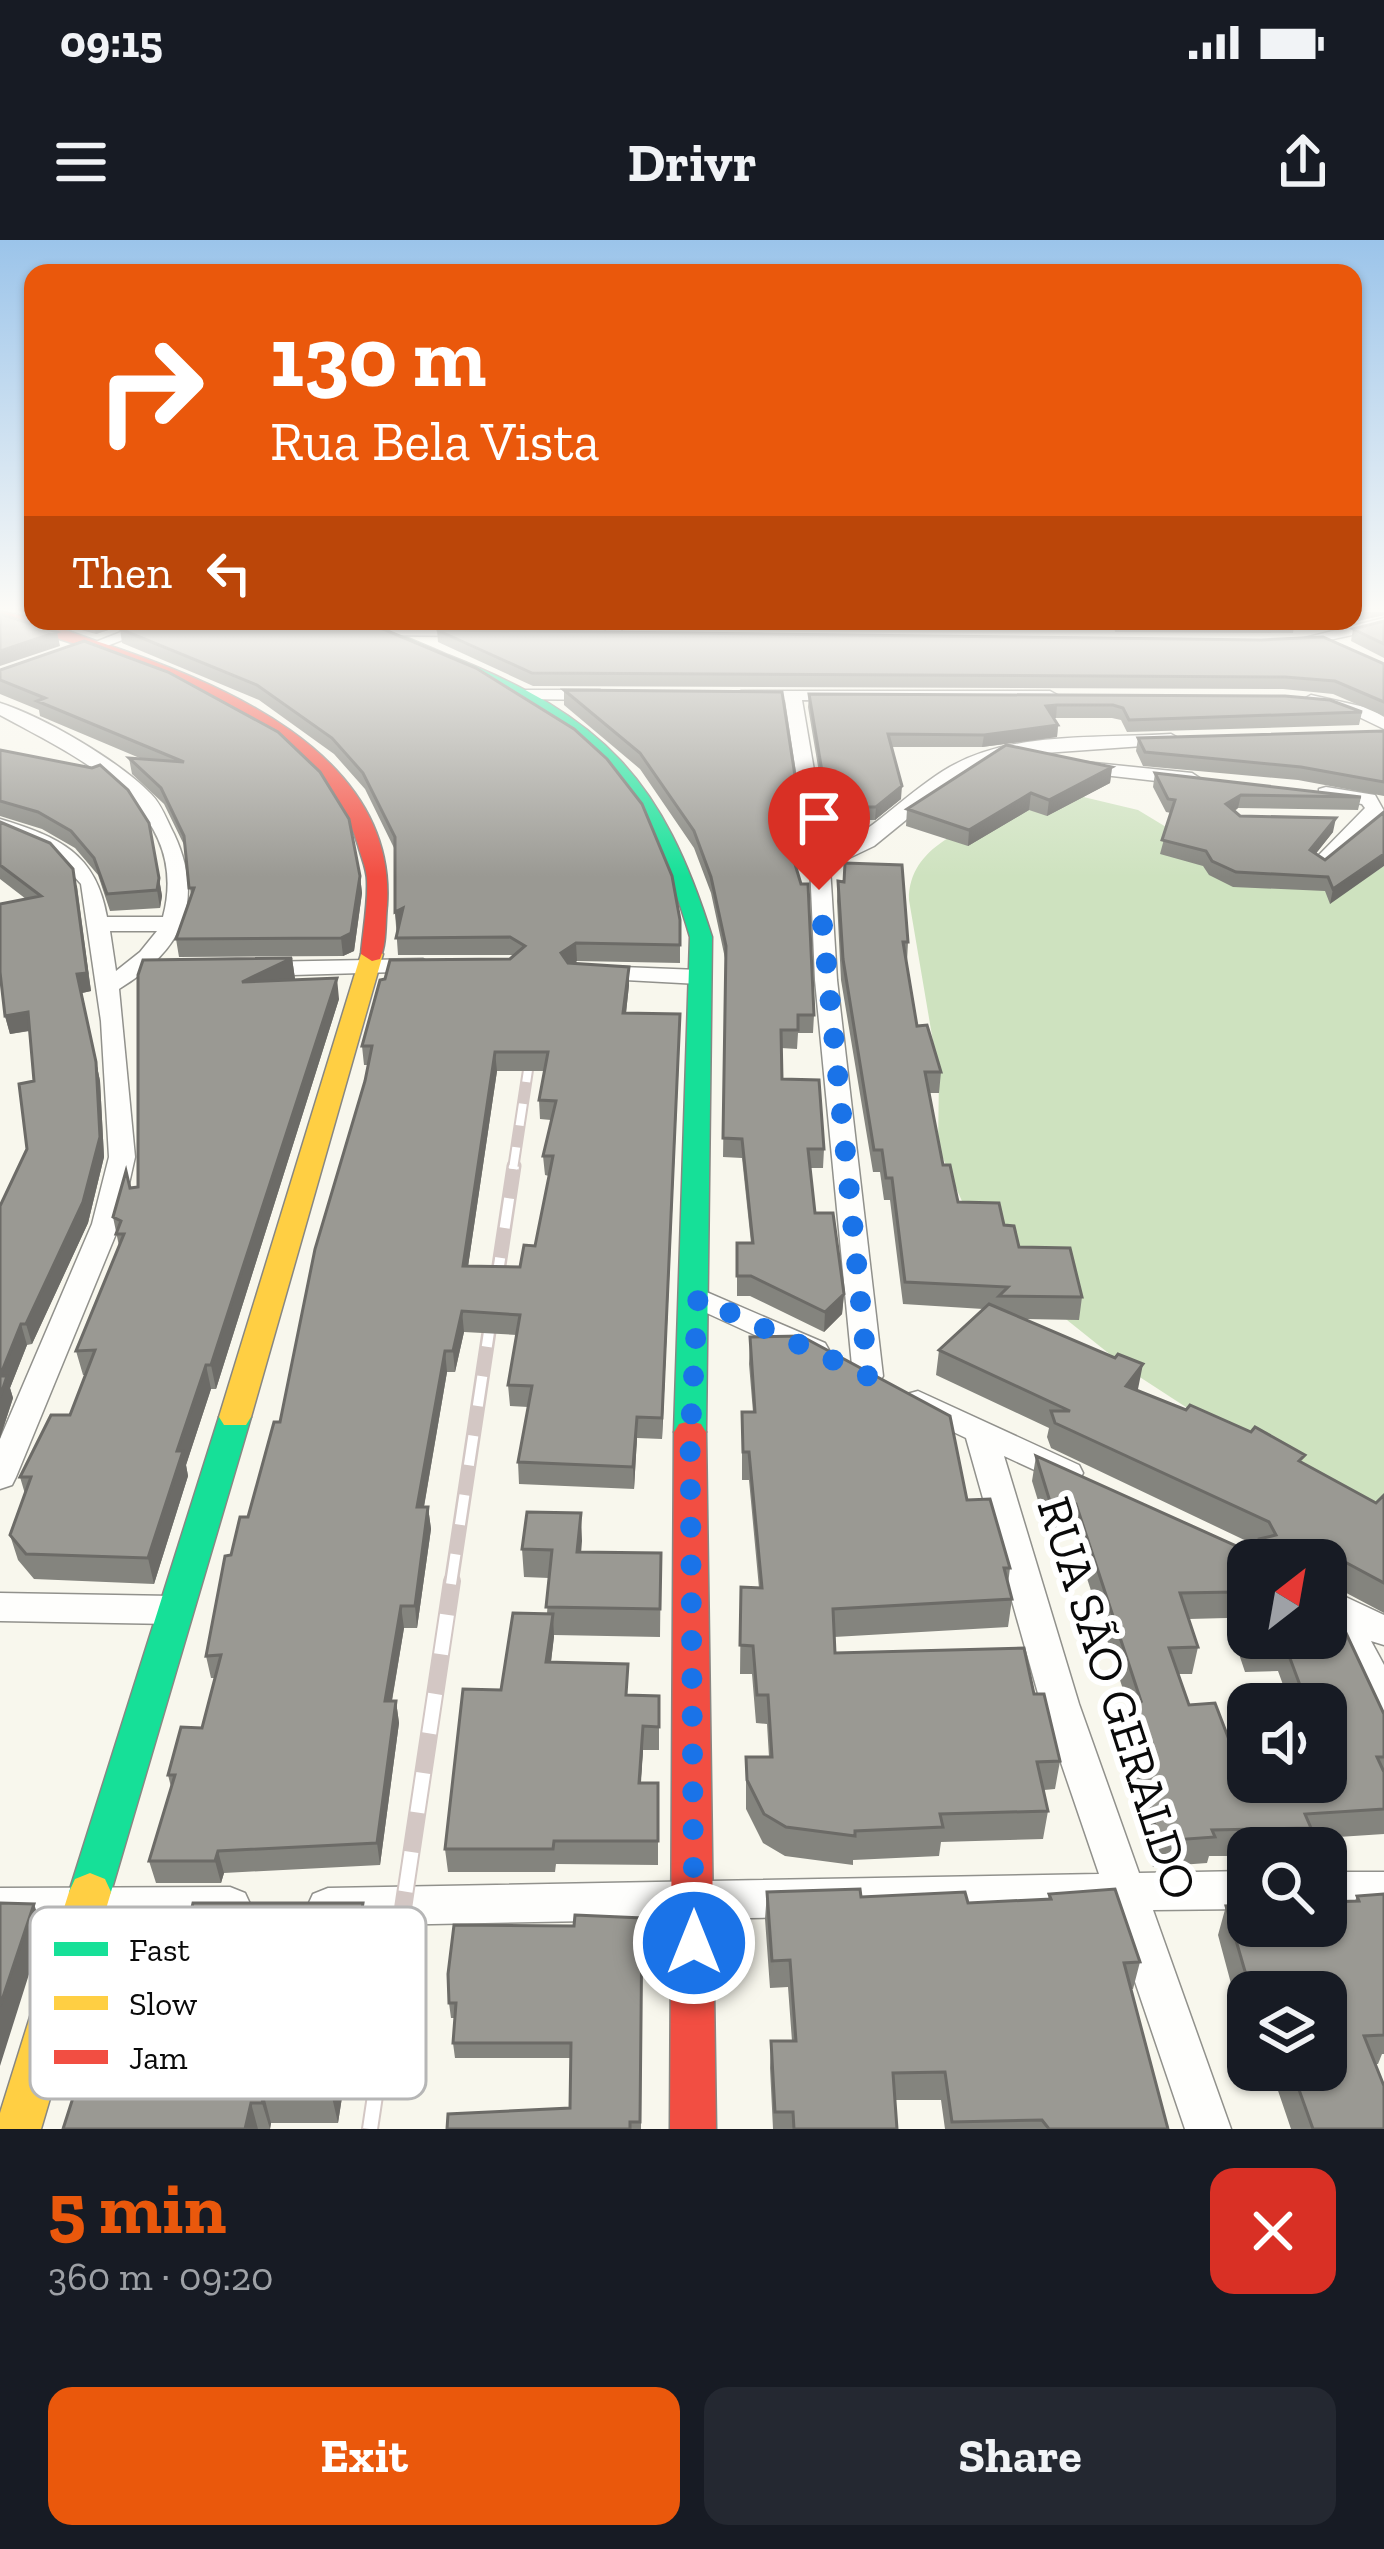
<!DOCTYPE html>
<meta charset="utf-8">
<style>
body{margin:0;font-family:"Zilla Slab",serif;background:#242831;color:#f1f3f6;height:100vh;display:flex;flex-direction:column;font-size:45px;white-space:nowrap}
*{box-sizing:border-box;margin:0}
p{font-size:39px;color:#9ea1a6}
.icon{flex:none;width:66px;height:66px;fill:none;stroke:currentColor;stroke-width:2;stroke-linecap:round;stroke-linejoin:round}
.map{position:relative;height:1889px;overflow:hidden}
.sheet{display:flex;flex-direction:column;background:#171b24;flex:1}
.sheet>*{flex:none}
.banner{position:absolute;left:24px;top:24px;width:1338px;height:366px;border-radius:24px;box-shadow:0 3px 9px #0004;background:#ea580c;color:#fff;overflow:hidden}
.needle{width:78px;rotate:31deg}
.fabs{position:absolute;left:1227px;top:1299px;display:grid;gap:24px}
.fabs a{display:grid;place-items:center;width:120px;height:120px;border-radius:24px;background:#171b24;box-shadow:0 3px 9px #0004;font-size:60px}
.pin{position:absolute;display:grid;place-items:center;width:102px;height:102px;color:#fff;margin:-123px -51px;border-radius:50% 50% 50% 0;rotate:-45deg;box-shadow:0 0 12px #0007}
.pin .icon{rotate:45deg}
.me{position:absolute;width:132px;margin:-66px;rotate:0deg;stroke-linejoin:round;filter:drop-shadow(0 0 9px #0008)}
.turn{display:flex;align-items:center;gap:42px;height:252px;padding:0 48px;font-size:54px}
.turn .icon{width:156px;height:156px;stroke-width:2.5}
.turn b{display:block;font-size:84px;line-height:102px}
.then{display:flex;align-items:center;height:114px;padding:0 48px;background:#0003;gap:24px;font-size:45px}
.round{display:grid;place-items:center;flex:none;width:126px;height:126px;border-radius:24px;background:#242831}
.overview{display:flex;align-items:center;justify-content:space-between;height:204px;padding:0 48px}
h1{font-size:72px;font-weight:800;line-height:90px;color:#ea580c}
.cta{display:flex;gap:24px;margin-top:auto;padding:24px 48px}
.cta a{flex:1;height:138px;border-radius:24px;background:#ea580c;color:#fff;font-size:48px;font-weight:800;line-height:138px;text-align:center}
.cta a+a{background:#242831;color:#f1f3f6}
.status{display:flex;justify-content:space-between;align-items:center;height:84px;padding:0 60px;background:#171b24;direction:ltr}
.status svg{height:33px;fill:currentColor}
header{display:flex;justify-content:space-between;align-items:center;height:156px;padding:0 48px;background:#171b24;font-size:54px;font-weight:800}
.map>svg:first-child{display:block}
.forest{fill:#cee2bf}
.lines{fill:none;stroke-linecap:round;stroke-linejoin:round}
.street-casing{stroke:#91918c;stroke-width:3}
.fast-casing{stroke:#888783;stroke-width:3}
.slow-casing{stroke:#888783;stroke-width:3}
.jam-casing{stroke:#888783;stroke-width:3}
.street{fill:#fefefc;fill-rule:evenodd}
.fast{fill:#16e098;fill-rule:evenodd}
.slow{fill:#ffcf43;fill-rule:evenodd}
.jam{fill:#f24e42;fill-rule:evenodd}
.rail-far2-casing{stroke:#d3c7c4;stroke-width:12}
.rail-far1-casing{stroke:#d3c7c4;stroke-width:15}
.rail-casing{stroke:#d3c7c4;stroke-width:18}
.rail-far2{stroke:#fff;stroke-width:8;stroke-dasharray:22;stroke-linecap:butt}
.rail-far1{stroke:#fff;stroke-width:10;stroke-dasharray:30;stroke-linecap:butt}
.rail{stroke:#fff;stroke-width:14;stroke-dasharray:40;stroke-linecap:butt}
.wall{fill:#84847e;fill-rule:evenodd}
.shaded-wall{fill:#6c6b67}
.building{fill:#9a9993;stroke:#6c6b67;stroke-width:3;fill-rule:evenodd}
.route{stroke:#1a73e8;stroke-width:21;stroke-dasharray:0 37.8}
.labels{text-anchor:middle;stroke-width:12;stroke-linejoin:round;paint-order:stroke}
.near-street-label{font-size:48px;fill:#0a0a0a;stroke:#fff}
.key{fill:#fff;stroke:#b6b6b6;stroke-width:3}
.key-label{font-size:33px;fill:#0a0a0a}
</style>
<div class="status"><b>09:15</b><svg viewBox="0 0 49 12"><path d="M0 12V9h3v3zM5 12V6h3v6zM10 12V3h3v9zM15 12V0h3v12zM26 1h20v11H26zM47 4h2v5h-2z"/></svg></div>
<header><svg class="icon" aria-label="menu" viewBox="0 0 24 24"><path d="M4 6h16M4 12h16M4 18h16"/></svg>Drivr<svg class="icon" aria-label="share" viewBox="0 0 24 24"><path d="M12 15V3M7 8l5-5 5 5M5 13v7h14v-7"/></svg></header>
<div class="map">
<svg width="1384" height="1889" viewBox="0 0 1384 1889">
<rect width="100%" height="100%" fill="#f8f7ed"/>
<path class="forest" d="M1075,555l63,15 38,23 178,53 30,-20v646l-189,-99 -63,-41 -75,-60 -88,-95 -31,-70 1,-70 -30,-177c-1,-74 112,-88 166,-105z"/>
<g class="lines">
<g class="street-casing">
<path id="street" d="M1384,378v10l-91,20 -8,-5z
M149,381l14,3 -84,33 -14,-3z
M609,381h16l-6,15 -14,-3z
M377,387l97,-1 8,5 -8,5 -103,-1v-6z
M526,450h74l9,5 -9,5 -80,-1 -3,-4z
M741,451h309l9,5 -9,5 -248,-1 26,152c44,-20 74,-55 115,-81 65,-41 153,-32 228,-37l9,5 -9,5 -171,12 -45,24 -81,66 -44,21 7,113 46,396 -4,7h-22l-4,-7 -38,-396 -5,-116 -25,-164h-38l-9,-5z
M1311,455l58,13 15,9v12l-27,-13 -52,-12 -3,-4z
M0,463c44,14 119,58 151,91 11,11 16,27 23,40 32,69 7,117 -55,155l16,168 -15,67 -104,253 -4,8 -12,4v-50l92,-215 17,-67 -8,-136 -20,-137 -25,-28 -56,-24v-13c59,18 96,34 107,98h56c29,-110 -85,-159 -163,-202zM110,691h47l-17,21 -24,19z
M1075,521l117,12 9,6 -9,6 -124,-14 -2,-4z
M1326,547l49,8 9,16 -56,57h-14v-8l51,-52 -3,-4 -43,-7v-8z
M423,719l11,7 -3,5 -173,5 -11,-7 11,-7z
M596,726l103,4 11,7 -11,7 -111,-6v-10z
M697,1048l128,55 4,7 -4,7h-22l-116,-53 -5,-7z
M918,1151l161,74 4,8 -4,8 -12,4 -63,-29 75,248 60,169 109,-2v38l-95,1 78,219h-46l-74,-218 -783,15 -15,-6 -6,-13 6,-13 15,-6 771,-14 -58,-170 -75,-266 -59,-28 -5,-8 5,-8z
M1335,1352l49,23v30l-13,-4 13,24v51l-13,-4 -45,-89v-28z
M0,1353l172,3 13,4 5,10 -5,10 -13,4 -172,-3z
M1326,1632h58v38h-58z
M230,1647l15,6 6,13 -6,13 -15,6 -230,1v-38z"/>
</g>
<g class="fast-casing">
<path id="fast" d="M337,381c39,0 77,20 113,35 154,61 213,124 262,281l-6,495 -5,8h-22l-5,-8 16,-495c-42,-143 -93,-209 -233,-267 -37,-16 -88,-26 -120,-49z
M235,1166l11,3 5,8 -140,475 -6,13 -15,6 -15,-6 -6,-13 150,-475 5,-8z"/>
</g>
<g class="slow-casing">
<path id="slow" d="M372,707l11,7 -132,463 -5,8h-22l-5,-8 142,-463z
M90,1633l15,6 6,13 -70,237h-41v-16l69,-221 6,-13z"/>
</g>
<g class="jam-casing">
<path id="jam" d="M0,372c32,3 66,19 96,29 119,40 301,110 291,264 -2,17 0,38 -7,54l-8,2 -11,-7c2,-24 7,-49 6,-73 0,-12 -6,-24 -9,-36 -40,-136 -238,-186 -358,-225z
M690,1181l11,3 5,8 10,697h-46l4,-697 5,-8z"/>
</g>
<use href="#street" class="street"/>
<use href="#fast" class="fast"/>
<use href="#slow" class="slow"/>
<use href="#jam" class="jam"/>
<g class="rail-far2-casing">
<path id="rail-far2" d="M513,929l20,-132"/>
</g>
<g class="rail-far1-casing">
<path id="rail-far1" d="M451,1344l63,-418"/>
</g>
<g class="rail-casing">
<path id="rail" d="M370,1889l82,-548"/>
</g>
<use href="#rail-far2" class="rail-far2"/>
<use href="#rail-far1" class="rail-far1"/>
<use href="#rail" class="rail"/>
</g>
<path class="wall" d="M1384,372v3l-58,13 -16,-7h43z
M48,381h88l-40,13z
M143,381l537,299v43l-103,-2 -4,3 56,3v18l-3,28 54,1 -18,425 -25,-1 -3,51 -115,-5 -1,-22 10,-55 -18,-1 -2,-21 9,-50 -53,-3 -9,40h-8l-23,135h4l3,22 -14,99h-13l-12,73h4l3,22 -19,142 -156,8 -3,10h-65l-7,-22 22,-74 -3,-12 34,-47 14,-50h-5l-5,-22 25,-101 17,-38 32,-95 85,-341 3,-16h-4l-2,-19 152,-90 -3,-1h-113l-3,-43v-62l-30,-61 -31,-35 -75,-54 -137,-57 -2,-14zM497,831h47l-5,29 1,19 11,1 -8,36 2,19 4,1 -14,70 -15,21 -52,-1z
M390,381h550l-1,9z
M1113,381h182l-2,12 -178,-1z
M1384,381v37l-33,-17 2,-12z
M437,390l947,34v52l-51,-22 -50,-5 -750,-3 -95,-44z
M84,401l276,235 2,17 -8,58 -11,5 -164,1 -3,-18 15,-42 -5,-48 -22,-45 -32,-30 -3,-16 13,1 -102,-43 -1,-6 -39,-16v-24z
M564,450l238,131 -1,16h-14l27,178 -1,18h-15l-1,16 -16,-1 1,31 42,70 -1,19h-13l5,45 29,81 -2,20 -18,18 -74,-36h-13v-53h14l-9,-85 -19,-1 3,-194 -15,-70 -17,-45 -54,-79 -76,-64z
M809,454l553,18 -3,13 -232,7 -6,-12 -9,-2h-58l4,7 -1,12 -75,10h-91l10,52 -26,21h-48l-19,-113z
M1384,491v65l-86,-16 -155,-14 -7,-15 2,-13z
M0,510l149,73 13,73 -2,12 -50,3 -12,-36 -23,-27 -33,-19 -42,-13z
M1112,527l-2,16 -63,33 -18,-6 -61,36 -62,-20 1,-17z
M1155,533l206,24 -3,13 -120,-2 -3,3 5,5 93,16 -18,22 10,6 59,-48 -54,92 -5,-13 -92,-4 -24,-12 -6,-9 -43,-12 11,-41 -5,-1 -13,-25z
M0,582l77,64 14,105 -9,2 18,88 4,76 -16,66 -56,121 -5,1 -17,43 3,10 -13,40v-232l27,-57 7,-68 -4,-50 -20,3 -5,-18 21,-117 -26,-20z
M838,641l70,61 -1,20 10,64 24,46 -2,21h-9l13,72 15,37 46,23 15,22 63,50 -3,23 -54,-1 113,70 -1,2 166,72 73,40 8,-8v118l-47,-25 -6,1 -1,10 54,115v120l-76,5 -3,9h-57v8h-39l-2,7 -54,4 -32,-103 6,-26h5l-4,-10 3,-14 -60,-185 -24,1 -15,-49 4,-25 205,92 15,3 1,-5 -206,-98 -4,-11 2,-9 -113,-53 3,-25 44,-41 -80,-5 -13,-104h-6l-4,-28h-7l-32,-192 -4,-79zM1248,1320l78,78h-78zM1227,1378l18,54 33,-1 12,33h36v78l-98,-45 -39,-32 -11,-31h14l6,-27 -9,-28z
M292,718l3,21 44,20 -123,390h-5l-25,76 2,11 -34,108 -120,-5 -16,-19 -8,-25 15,-41 -5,-17 50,-62 15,-40h-2l-7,-24 43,-105 -6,-29 17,-29 8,-1z
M750,1097l217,163 43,68 -2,16 4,15 -4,28 -174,10 1,16 199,41 26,67 -5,28 -11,1 4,21 -5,28 -102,3 -2,14 -86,4v5l-68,-9 -22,-13 -17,-34v-52h23l-2,-33 -11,-1 -4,-49h-12l1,-87 18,1 -10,-108h-7v-68h11l-4,-48z
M581,1273v39l80,1 -1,84 -106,-2 -3,27 77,33 31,1v54h-16l-2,33h17v82l-102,-1 -1,8h-107l-3,-23 56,-159 46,-76 2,-36 -25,-1 -2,-28z
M767,1652l201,11 80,-3 1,-6 91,68 -7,27h-2l37,140h-223l-4,-29h-46l2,29h-124l-3,-61 1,-27h21l-4,-54 -18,1 -5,-69z
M1384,1654v160h-2l-4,10h-2l8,65h-93l-20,-59h-17h72v-78h-78v55l-30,-112 8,-29 129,-5 2,-5z
M363,1663l5,27 -30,193h-67l-1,6h-207l32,-46 21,-74 -3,-8 8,-26h-3l-9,-27 82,-36z
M642,1678l-1,211h-194l123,-21 1,-50h-116l-2,-15 2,-25h-4l-2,-15 125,-77z"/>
<path class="shaded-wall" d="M1353,372h31v3l-58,13 1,-7h26z
M93,381h43l-40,13z
M57,392l3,14 -60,20v-15z
M1057,465l-1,13 -11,1 1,-13z
M1058,485l-1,12 -75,10 2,-12z
M1112,527l-2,16 -63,33 2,-16z
M902,546l-1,13 -26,21 1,-13z
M1031,553l-2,17 -61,36 1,-16z
M1241,555l-3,13 -14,9 2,-13z
M1336,578l-3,14 -26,33 3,-15z
M1384,614v12l-54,38 3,-15z
M73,629l18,122 -9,2 18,88 4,76 -16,66 -56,121 -6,-20 51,-350z
M360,636l2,17 -8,58 -11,5 -2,-18z
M159,638l3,18 -2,12 -3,-18z
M403,668l-6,22 -2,-18z
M576,703l1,18 -15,10 -1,-18z
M292,718l3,21 -53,3z
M629,727v18l-5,46 -1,-18z
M337,738l2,21 -123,390 -5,-24z
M28,772l5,18 -23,4 -5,-18z
M680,793l-18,406v-21z
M495,812l2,19 -32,216 -2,-21z
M844,1054l-2,20 -18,18 1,-20z
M462,1071l2,21 -9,40 -2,-21z
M21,1084l6,21 -17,43 3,10 -13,40v-62z
M445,1111l2,21 -27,157 -3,-22z
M1143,1124l-5,25 -17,22 5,-25z
M206,1125l5,24 -25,76 2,11 -34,108 -6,-26 29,-107z
M637,1177v21l-3,51 -1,-22z
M428,1267l3,22 -14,99 -2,-22z
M581,1273l1,28 -3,39 -2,-28z
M1345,1322l-8,26 -11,2 6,-25z
M401,1366l3,22 -16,95 -3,-22z
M553,1374l1,23 -6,48 -2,-23z
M396,1461l3,22 -19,142 -3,-22z
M643,1486v24l-4,56v-23z
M218,1611l6,22 -3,10 -6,-22z
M363,1663l5,27 -30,193 -6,-26z
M34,1664l9,26 -43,136v-60z
M264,1856l7,27 -1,6 -8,-26z
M251,1863l7,26h-13z"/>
<path class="building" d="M0,374l57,18 -57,19z
M143,381h221l112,47 98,61 33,30 35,45 30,72 8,44v25l-104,-2 -15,10 7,10 61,4 -6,46 57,1 -18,404 -25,-1 -4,50 -115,-5 14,-76 -24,-1 12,-70 -58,-4 -9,40h-8l-28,156h11l-13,99h-14l-16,95h11l-19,142 -159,8 -3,10h-66l26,-86h-7l13,-48 21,1 19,-73 -15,1 19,-100 6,-1 9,-38h8l26,-95h6l35,-173 50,-168 7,-35h-10l18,-66 5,-1 5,-19 120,-1 15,-13 -15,-9 -114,1 7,-30 -8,4v-75l-32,-64 -31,-35 -75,-53 -137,-56zM495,812h53l-9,48 17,1 -13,55h10l-18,90 -11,-1 -4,22 -57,-1z
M1384,381v23l-31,-15z
M437,390l824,10 62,-3 61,27v38l-49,-21 -50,-4 -753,-4z
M84,401l84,31 110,60 42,40 29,47 11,57 -9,57 -10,5 -165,1 18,-51h-5l-5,-52 -23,-48 -32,-30 55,4 -147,-61 8,-3 -45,-18v-10z
M564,450l218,2 20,129h-20l19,63h7l6,131h-16v15h-17l1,49 37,1 5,69h-16l7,64h18l11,81 -19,18 -74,-36h-14v-33h16l-11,-104 -19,-1 3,-192 -15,-69 -17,-46 -54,-78z
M809,454l476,2 45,4 32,12 -233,8 -6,-12 -10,-3h-56l-11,1 12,19 -74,10 -96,-1 14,52 -26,21h-48z
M1384,491v51l-83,-15 -156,-15 -7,-14z
M1006,505l106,22 -63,33 -18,-7 -62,37 -62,-21z
M0,510l92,18 8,-3 28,25 21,33 10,55 -2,12 -50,4 -13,-36 -23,-27 -33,-19 -38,-11z
M1155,533l206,24 -120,-2 -15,9 14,12 96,2 -26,32 15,10 59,-48v42l-51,35 -5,-12 -92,-5 -24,-11 -6,-10 -44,-11 13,-40 -7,-1z
M0,582l50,21 23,26 14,104 -10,1 19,88 4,75 -17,65 -57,122h-5l-21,52v-170l27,-57 -8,-65 15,-3 -6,-69 -23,4 -5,-44v-68l41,-8 -41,-31z
M845,623l57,2 6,77h-5l14,84 10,-1 14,47h-16l18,93h7l8,37 41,1 5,22 10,1 5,21 51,1 12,49 -83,-1 9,-9 -103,-5 -13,-104h-6l-4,-28h-8l-31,-191 -5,-78 6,1z
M292,718l-50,24 95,-4 -126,387h-5l-29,86h6l-35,107 -122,-4 -16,-19 21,-58h-11l31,-62h19l25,-65 -19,1 48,-117h-8l5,-13 -8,-4 13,-46 4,17 8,-1v-212l5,-15z
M989,1064l126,54 3,-4 25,10 -17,22 60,24 4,-5 61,27 4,-5 50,28 -6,6 77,42 8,-8v88l-39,-21 -13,3 -2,34 54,115v43h-7l7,15v37l-79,5 6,14 -99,2 3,7 -55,4 -33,-103 19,-2 -12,-35h7l-65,-197 -25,1 -15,-49 205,92 16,4 2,-13 17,-4 -7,-13 -214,-99 -4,-12h19l-131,-61zM1248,1320h78v78h-77l3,8 33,-1 22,59h19v78h-78v-46l-20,1 -13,-34 -26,2 -20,-57 29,-1 -18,-54 54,-1 14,42z
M801,1096l149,80 17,84 23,-1 20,69h-6l8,31 -179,10 2,44 189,-5 10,46h10l16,67 -23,1 11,49 -108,3 3,13 -88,4v5l-69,-9 -22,-13 -17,-34 -1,-23h26l-4,-62h-11l-4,-49 -13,-1 1,-58 21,1 -13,-136h-6l-1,-40h13l-5,-75z
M0,1136h7l-7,21z
M527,1272l54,1 -4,39 84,1 -1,56 -114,-2 6,-57 -30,-1z
M513,1373l40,1 -7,48 82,2 -2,31 33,1v31l-16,-1 -4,57h19v58h-104l-1,8h-108l18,-160 38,1z
M860,1649l1,8 104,-5 3,11 83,-4 -2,-5 66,-5 25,73 -16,1 44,166h-119l-7,-9 -90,2 -7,-50 -52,1 4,56h-103l-1,-17h-18l-4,-71h25l-6,-81 -18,1 -5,-69z
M1384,1654v141l-20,1 20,50v43h-71l-21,-59h34v-78h-75l-25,-86 22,-1v21h78v-24l33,-1 -2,-5z
M0,1663l34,1 -34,102z
M193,1663h170l-31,194 -68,-1 -2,7h-11l-6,26h-182l15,-47 17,1 23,-81 -5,-1 17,-53h-21l12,-39 70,3z
M575,1675l67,3 -2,204h-10v7h-183l1,-15 122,-6 1,-65h-118l3,-40h-7l-1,-29 6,-49 120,1z"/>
<linearGradient id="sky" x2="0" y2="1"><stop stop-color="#9bc4ea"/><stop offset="0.58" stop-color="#fcfbf7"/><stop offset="1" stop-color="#fcfbf7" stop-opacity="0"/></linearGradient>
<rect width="1384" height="637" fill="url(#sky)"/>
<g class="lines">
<path class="route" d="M694,1703l-4,-505 8,-140 170,78 -49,-486"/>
</g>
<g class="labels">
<g class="near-street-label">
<text transform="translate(1118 1458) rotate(72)" y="17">RUA SÃO GERALDO</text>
</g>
</g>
<rect x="30" y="1667" width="396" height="192" rx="18" class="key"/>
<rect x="54" y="1702" width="54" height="14" fill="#16e098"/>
<rect x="54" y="1756" width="54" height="14" fill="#ffcf43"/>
<rect x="54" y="1810" width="54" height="14" fill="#f24e42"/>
<g class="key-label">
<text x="129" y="1721">Fast</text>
<text x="129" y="1775">Slow</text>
<text x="129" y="1829">Jam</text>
</g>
</svg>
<div class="fabs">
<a><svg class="needle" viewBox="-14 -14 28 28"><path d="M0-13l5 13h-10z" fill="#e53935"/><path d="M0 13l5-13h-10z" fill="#9ea1a6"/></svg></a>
<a><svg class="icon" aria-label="sound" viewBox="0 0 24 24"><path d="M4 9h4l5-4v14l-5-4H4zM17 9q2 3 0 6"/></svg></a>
<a><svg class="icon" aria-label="search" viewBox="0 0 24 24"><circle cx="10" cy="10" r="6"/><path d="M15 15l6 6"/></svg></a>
<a><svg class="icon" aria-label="layers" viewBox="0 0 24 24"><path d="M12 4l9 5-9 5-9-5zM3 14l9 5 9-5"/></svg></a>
</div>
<div class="pin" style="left:819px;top:650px;background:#d93025"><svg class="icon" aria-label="arrive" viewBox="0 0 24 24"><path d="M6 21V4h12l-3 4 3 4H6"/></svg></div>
<svg class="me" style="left:694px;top:1703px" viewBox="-20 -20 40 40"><circle r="17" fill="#1a73e8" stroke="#fff" stroke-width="3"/><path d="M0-11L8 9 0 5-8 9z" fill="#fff"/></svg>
<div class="banner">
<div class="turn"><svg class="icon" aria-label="right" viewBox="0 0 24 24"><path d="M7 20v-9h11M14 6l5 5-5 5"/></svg><div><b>130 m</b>Rua Bela Vista</div></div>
<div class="then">Then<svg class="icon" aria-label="left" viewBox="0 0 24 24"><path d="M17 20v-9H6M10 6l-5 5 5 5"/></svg></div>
</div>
</div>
<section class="sheet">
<div class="overview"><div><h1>5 min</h1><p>360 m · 09:20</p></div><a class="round" style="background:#d93025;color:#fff"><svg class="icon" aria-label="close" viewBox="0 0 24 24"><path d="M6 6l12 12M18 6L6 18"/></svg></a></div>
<div class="cta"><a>Exit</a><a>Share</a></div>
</section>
